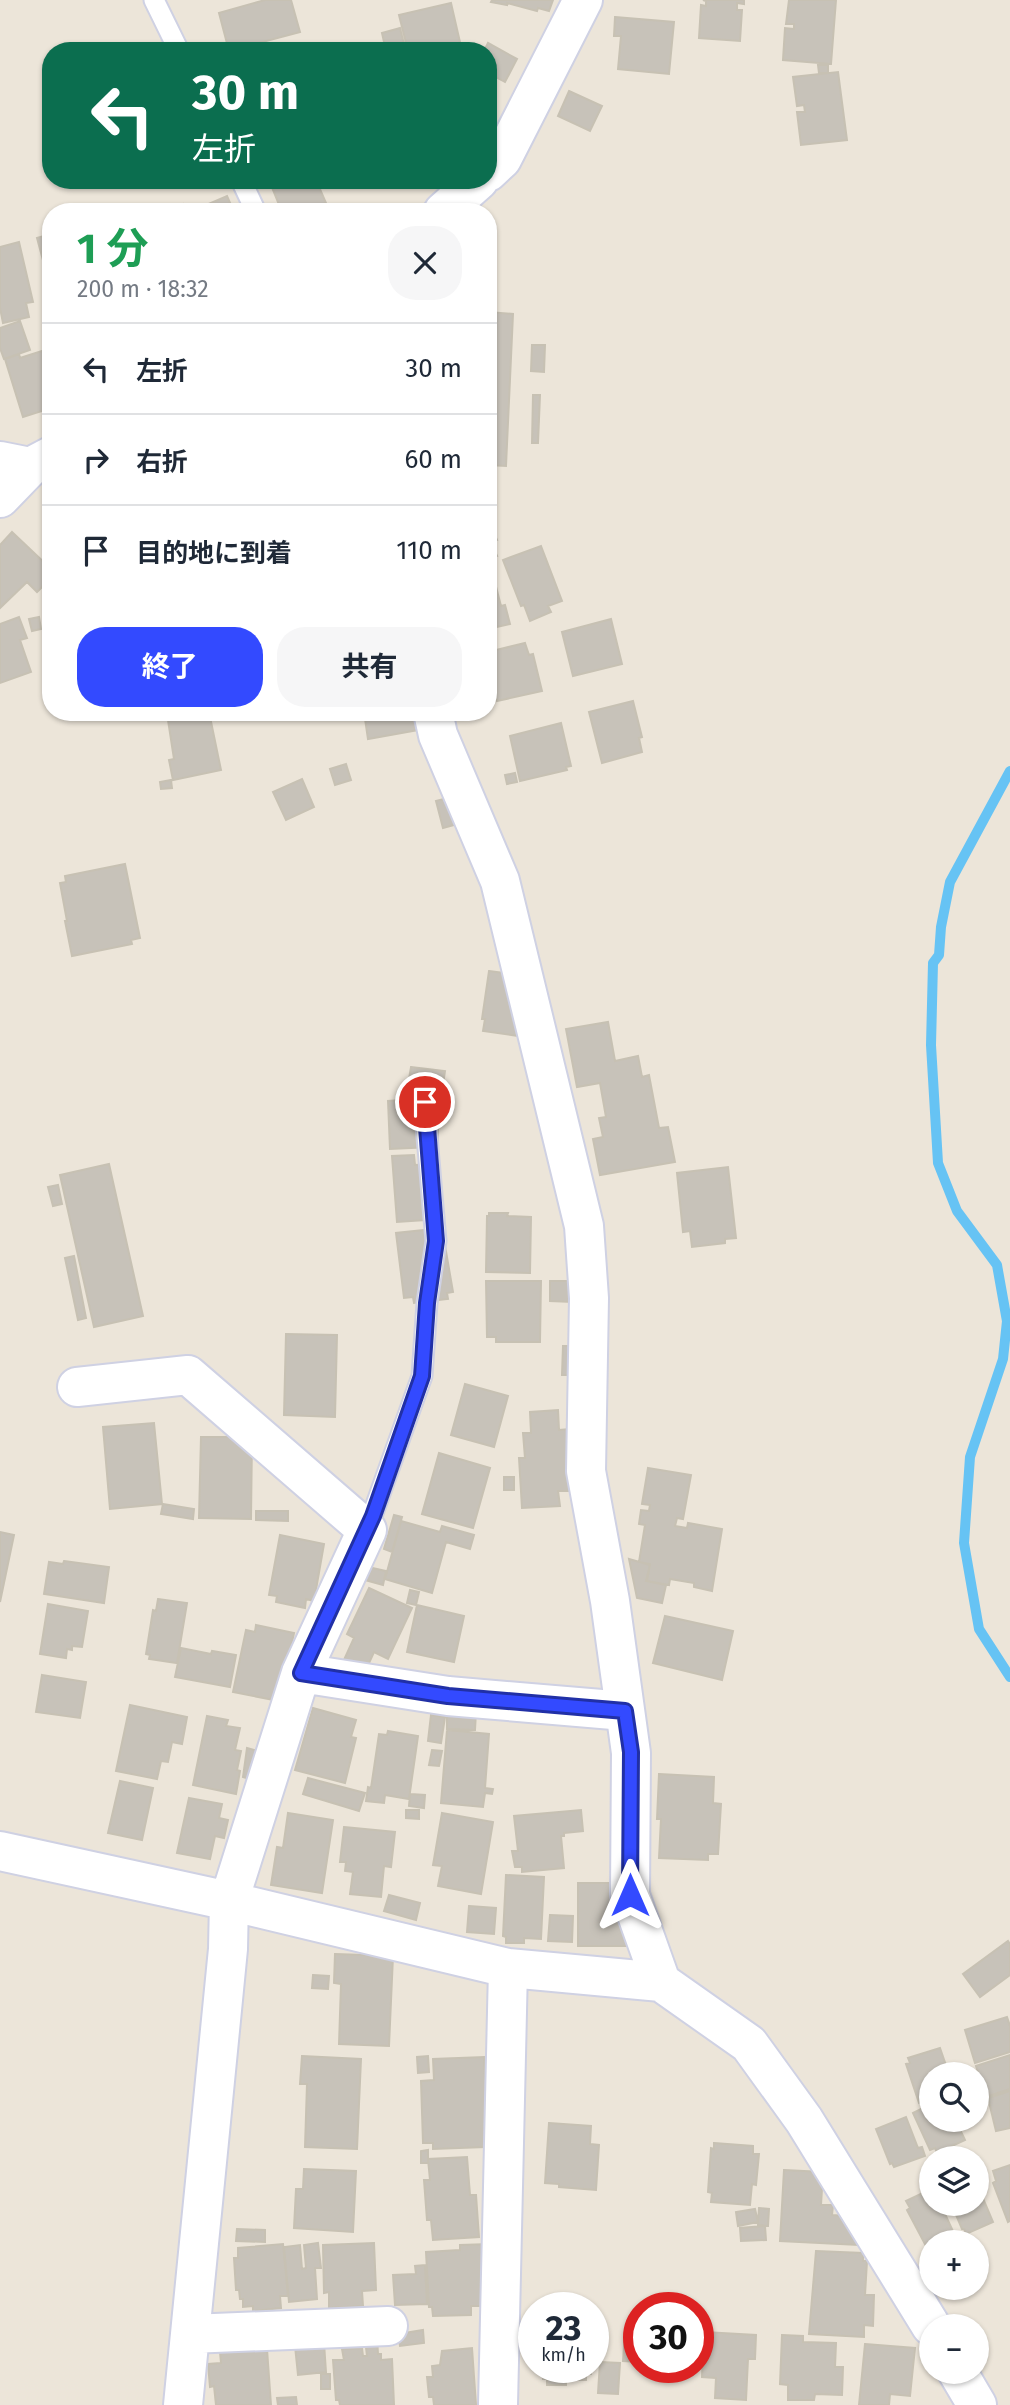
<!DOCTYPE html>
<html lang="ja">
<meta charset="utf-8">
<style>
body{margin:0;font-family:"Fira Sans","Noto Sans JP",sans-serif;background:#f6f6f7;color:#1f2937;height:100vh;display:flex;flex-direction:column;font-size:26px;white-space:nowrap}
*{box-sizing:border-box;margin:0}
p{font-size:23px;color:#747a83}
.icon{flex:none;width:38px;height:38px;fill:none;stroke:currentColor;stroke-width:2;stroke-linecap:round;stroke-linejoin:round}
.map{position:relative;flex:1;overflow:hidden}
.drawer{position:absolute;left:42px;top:203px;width:455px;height:518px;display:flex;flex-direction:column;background:#fff;border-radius:28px;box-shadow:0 2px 5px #0004}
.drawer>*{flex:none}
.top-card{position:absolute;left:42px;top:42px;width:455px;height:147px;border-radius:28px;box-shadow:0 2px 5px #0004;background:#0b6e4f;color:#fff;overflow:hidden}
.buttons{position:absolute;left:919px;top:2062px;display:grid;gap:14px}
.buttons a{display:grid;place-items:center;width:70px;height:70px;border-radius:50%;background:#fff;box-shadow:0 2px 5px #0004;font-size:35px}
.speed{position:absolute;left:518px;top:2292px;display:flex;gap:14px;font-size:35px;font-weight:700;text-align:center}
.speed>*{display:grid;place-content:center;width:91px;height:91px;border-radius:50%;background:#fff;box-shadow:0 2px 5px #0004;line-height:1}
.speed small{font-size:18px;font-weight:400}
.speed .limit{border:10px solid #d22;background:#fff;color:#111}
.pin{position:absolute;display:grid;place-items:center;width:60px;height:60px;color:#fff;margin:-30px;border:4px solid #fff;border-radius:50%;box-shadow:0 2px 7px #0007}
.me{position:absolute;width:77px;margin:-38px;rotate:0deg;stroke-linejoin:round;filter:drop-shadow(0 0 5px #0008)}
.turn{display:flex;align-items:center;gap:24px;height:147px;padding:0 35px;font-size:32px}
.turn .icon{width:91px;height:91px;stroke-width:2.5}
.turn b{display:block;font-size:49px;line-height:60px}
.round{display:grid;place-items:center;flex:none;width:74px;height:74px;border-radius:28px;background:#f6f6f7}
.overview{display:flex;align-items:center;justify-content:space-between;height:119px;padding:0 35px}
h1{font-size:42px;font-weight:700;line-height:52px;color:#1e9e55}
.button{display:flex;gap:14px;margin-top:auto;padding:14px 35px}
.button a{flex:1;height:80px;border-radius:28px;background:#334aff;color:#fff;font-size:28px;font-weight:700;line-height:80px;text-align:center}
.button a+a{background:#f6f6f7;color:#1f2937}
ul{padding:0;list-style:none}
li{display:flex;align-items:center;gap:21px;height:91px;padding:0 35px;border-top:2px solid #e0e1e3}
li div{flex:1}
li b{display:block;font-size:26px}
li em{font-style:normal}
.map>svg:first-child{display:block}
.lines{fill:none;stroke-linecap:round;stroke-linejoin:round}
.stream{stroke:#66c3f4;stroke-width:10}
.building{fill:#c7c2b9;stroke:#c7c1b3;stroke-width:2}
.lane-casing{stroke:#cfd1e3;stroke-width:23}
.street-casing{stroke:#cfd1e3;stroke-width:42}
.secondary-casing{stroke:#cfd1e3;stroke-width:42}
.lane{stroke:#fff;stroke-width:19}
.street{stroke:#fff;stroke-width:38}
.secondary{stroke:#fff;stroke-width:38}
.route-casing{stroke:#2130a6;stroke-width:18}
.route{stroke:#334aff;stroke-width:12}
</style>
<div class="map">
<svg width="1010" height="2405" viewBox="0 0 1010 2405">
<rect width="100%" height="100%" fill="#ece5d9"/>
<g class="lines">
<path class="stream" d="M1010,771l-60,111 -9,45 -2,28 -6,8 -2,82 7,118 19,48 40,54 10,56 -4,38 -33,98 -6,86 15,86 31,48"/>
</g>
<path class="building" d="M265,0h26l9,32 -71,19 -10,-38z
M492,0h61l-4,11 -11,-3 -1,3 -30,-8v2l-16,-3z
M703,0h41v4l-7,-1v7h5l-2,31 -41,-3 2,-33 5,1v-5z
M789,0h47l-5,64 -48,-4 2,-32 9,1v-5h-8z
M451,3l11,48h-54l-9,-36z
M615,17l59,5 -5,52 -51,-5 3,-33h-7z
M400,28l5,20 -6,3h-13l-4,-18z
M488,43l29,16 -12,23 -17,-9v-22h-4z
M818,65h10v8h-9z
M838,72l9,68 -46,5 -4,-33h8l-1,-7 -7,1 -4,-29z
M569,91l33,15 -12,25 -32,-15z
M269,180h47l10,23 -21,9h-23z
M227,196l7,16h-44z
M183,204l4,8h-22z
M51,234v29l-7,1 -7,-26z
M19,242l14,60 -7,1 3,14 -26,6 -3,-15v-61z
M488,312l25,2 -7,152 -18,-1z
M20,321l10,29 -26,9 -4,-11v-20z
M532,345h13l-1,27 -13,-1z
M45,350l6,19v39l-28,9 -18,-58 14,-5 1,4z
M533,395h7l-2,48h-6z
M488,520l9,20 -9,3z
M12,532l39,37v9l-14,14 -10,-10 -27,26v-63z
M492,545l5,11 -9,3v-12z
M541,546l21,55 -14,5 3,6 -21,9 -6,-16 -3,1 -18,-46z
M493,575l8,31 4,-1 5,19 -22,5v-53z
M19,617l8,21 -7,2 11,32 -31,11v-59z
M39,617l2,12 -9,2 -3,-12z
M611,619l11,45 -49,12 -11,-44z
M525,643l4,12 4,-1 9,37 -45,10 -9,-37v-12z
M633,701l9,36 -3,1 3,14 -40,11 -13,-51z
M203,712h6l12,58 -48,10 -4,-20 5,-1 -6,-39z
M364,712h85l3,12 -84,15z
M561,723l10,43 -5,1 1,3 -47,11 -10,-45z
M346,764l5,16 -16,5 -5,-16z
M515,773l2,9 -10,2 -2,-9z
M302,779l12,28 -28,13 -13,-28z
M171,780l1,8 -11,1 -1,-7z
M464,794l8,26 -29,8 -7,-27z
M125,864l15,74 -9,2 1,4 -60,12 -7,-35h2l-7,-38 6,-1 -1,-6z
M489,971l45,6 -9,60 -42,-6 2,-12h-3z
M608,1022l7,39 23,-5 4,21 7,-2 10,53 9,-1 7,35 -75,13 -7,-36 10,-2 -4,-19 7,-1 -6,-34 -23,4 -11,-58z
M411,1067l34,4 -2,13 -34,-5z
M432,1098l1,17h5v30l-6,1v1l-42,2 -2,-48z
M414,1155l1,10 15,-1 10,55 -43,3 -5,-66z
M109,1164l34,152 -49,11 -34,-152z
M728,1167l8,71 -11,1v4l-33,4 -2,-16 -7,1 -6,-59z
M58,1185l4,19 -9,2 -5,-19z
M489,1213h19l-1,3 24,1 -1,56 -44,-1 1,-56h2z
M442,1228l11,64 -6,1 1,6 -34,4 -1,-6 -9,1 -8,-65z
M74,1256l12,62 -8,2 -13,-62z
M486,1281h55l-1,61h-44v-5h-9z
M550,1281h24l-1,21 -23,-1z
M286,1334l51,1 -2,82 -51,-2z
M563,1346h27v29h-28z
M465,1384l43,12 -14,51 -43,-12z
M558,1410l1,20 10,-1 4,62h-15l2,15 -38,2 -3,-50h6l-2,-25h8l-1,-21z
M154,1423l8,81 -52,5 -7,-82z
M201,1437h51l-1,82 -52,-1z
M439,1453l51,15 -17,60 -51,-14z
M648,1468l43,7 -8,44 -6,-1 -2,8 12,2 1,-5 34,6 -10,62 -18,-4v-4l-24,-4 -1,6 -22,-4 3,-17 -11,-2 6,-37 -6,-1 2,-14 8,1 1,-6 -8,-1z
M504,1477h10v13h-10z
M163,1504l31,5 -1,10 -32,-5z
M256,1511h32v10l-32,-1z
M394,1515l8,2 -10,35 -8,-3z
M401,1521l39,11 2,-6 32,9 -4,14 -24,-7 -14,51 -47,-14z
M0,1532l14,3 -14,67z
M280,1535l44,9 -10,57 -8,-2 -1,9 -29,-6 1,-6 -8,-1z
M629,1559l21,6 -4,16 20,4 -4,18 -25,-5z
M64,1561l45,6 -5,36 -60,-9 5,-32 14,2z
M368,1567l18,4 -3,14 -18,-5z
M369,1588l43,20 -24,51 -14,-7 -9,20 -22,-10 11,-24 -7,-4z
M410,1590l9,2 -3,13 -9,-2z
M158,1599l29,4 -10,60 -28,-4 1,-4 -4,-1 7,-44 3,1z
M48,1604l40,7 -6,36 -10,-1v4l-5,-1 -1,9 -26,-4z
M417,1605l47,11 -10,46 -47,-10z
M665,1616l68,15 -11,49 -69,-17z
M256,1625l38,8 -15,68 -46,-9 13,-62 9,2z
M181,1648l30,6 1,-3 24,4 -6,32 -55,-10z
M42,1675l44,7 -6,36 -44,-6z
M130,1705l57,12 -5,27 -10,-2 -4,20 -7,-1 -4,18 -41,-8z
M313,1708l43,12 -5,17 5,1 -11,45 -50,-13z
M447,1712h29l-1,18 -28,-1z
M431,1715l14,2 -4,26 -13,-2z
M207,1716l21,4 -2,6 14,2 -5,22 6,1 -4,19 3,1 -4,23 -43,-9z
M447,1730l42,4 -4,54 8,1 -1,5 -7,-1 -2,14 -42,-4z
M388,1731l30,5 -9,63 -24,-4 -1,8 -18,-2 2,-14 3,1 8,-54 8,1z
M247,1748l26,7 -7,29 -23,-7z
M432,1750l10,1 -3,15 -10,-1z
M659,1774l55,3 -1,26 8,1 -3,50h-10v6l-49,-2 2,-39h-4z
M308,1778l57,15 -6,18 -56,-17z
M120,1781l33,7 -11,52 -34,-7z
M410,1794l15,1 -1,13 -15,-2z
M189,1798l33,6 -3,14 9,2 -4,18 -9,-2 -5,23 -33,-6z
M406,1810h13v9l-13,-1z
M581,1810l2,21 -19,2v3h-3l3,32 -42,4v-5h-7l-3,-16h6l-4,-35z
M288,1813l45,7 -11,73 -51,-8 6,-38 6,1z
M442,1813l51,9 -12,72 -43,-8 4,-20 -9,-1z
M344,1827l51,5 -4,35 -7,-1 -3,31 -31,-3 3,-22 -8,-1 1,-9h-6z
M506,1875l38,2 -3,62 -17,-1v5h-18v-6l-3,-1z
M578,1883h52l1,63h-53z
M389,1895l31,8 -4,17 -32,-9z
M469,1906l27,2 -2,26 -27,-2z
M550,1915l23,1 -1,26 -24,-1z
M1008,1941l2,3v31l-30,22 -17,-23z
M335,1954l58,2 -4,90 -50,-2 2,-60 -7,-1z
M313,1975l16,1 -1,13 -16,-1z
M1007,2017l3,9v26l-35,11 -10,-33z
M940,2048l9,26h-18v24l-12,5 -13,-39 4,-1 -2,-5z
M1010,2055v34l-24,8 -10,-31z
M302,2056l59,3 -4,90 -52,-2 2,-63h-7z
M428,2056l1,16 -11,1 -1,-16z
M484,2057l2,42 5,28 -7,1 1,19 -52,2v-6h-10l-2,-62 13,-1 -1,-21z
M1010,2091v37l-14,3 -8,-33z
M931,2104v15h24l10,21 -28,13 -2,-5 -5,2 -17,-37z
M906,2117l12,31 4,-1 3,9 -31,11 -2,-4 -2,1 -14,-35z
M549,2123l42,3 -1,18 9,1 -3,45 -37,-3v-3l-14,-1z
M714,2143l39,3v8h6l-3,31 -4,-1 -2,21 -39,-3 1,-9 -4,-1 3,-44 3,1z
M428,2150v13h-7v-12z
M467,2157l3,38h6l3,42 -46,3 -2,-20h-4l-3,-40h6l-2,-21z
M1010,2165v56l-2,1 -15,-39 3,-2 -3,-10z
M304,2169l52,2 -3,61 -59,-4 2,-39h7z
M784,2170l39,2 -2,33h12l-1,10 28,2 -1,28 -79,-4z
M976,2182l17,40 -27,12 -2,-5h-2l-11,-26h25z
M931,2189v14h9l17,37 -4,2h-22v9l-2,-4 -2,1 -20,-38 3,-2 -4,-7z
M759,2208l10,1 -1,17 -10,-1z
M755,2209l3,13 -20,4 -2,-14z
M765,2226l1,14 -25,1 -1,-13z
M237,2229l28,1v12l-29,-1z
M318,2243l3,25h-6l2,31 -28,3 -5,-55 16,-2 2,24 4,-1 -2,-23z
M374,2243l2,47 -14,1 1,15 -34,2v-16l-5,1 -1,-48z
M283,2244l5,52h-8l1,12 -28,3v-5l-10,1v-8h-3l-1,-9h-3l-2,-32h4v-10z
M490,2244v62h-19v9l-38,1 -1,-9h-3l-3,-55 34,-2v-5z
M816,2251l47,2v8h4l-2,34h9l-1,31 -9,-1v12l-55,-3z
M425,2265l2,39 -32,1 -2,-30 23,-1 -1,-8z
M423,2330l1,13 -24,3 -2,-12z
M625,2330h14v32l-16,-1z
M704,2332l52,3 -1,24h-7l-2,41 -31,-2 1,-20 -14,-1z
M782,2335l21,1v6l33,1 -1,24h8l-1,28 -27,-1 -1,6h-26v-15l-8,-1z
M377,2338l1,16h3v6l11,-1 2,46h-54l-1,-5h-3l-3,-40h11l-2,-11 20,-1 1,8h4l-2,-17z
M324,2343l2,29 -28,3 -3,-29z
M865,2344l50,4 -5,48 -20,-2 -1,11h-30z
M472,2348l4,57h-42l-1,-8h-4l-2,-20h6l-1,-11 8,-1 2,-14z
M267,2349l4,56h-55l-2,-19 -4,1 -2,-23 13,-1 -1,-11z
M600,2362l20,1 -2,31 -20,-1z
M541,2368h50v6h-5v6h-20v5h-19v-6h-4z
M321,2374h9v15h-9z
M296,2397l1,8h-19l-1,-7z"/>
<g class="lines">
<g class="lane-casing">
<path id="lane" d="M154,0l25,51
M241,180l15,32
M367,1530l55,-154 5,-73 9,-62 -12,-139"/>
</g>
<g class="street-casing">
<path id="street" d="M0,461l30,6
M433,712l5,23 62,146 84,345 5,72 -3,173 24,130 21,152 -1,142 31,87
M77,1387l111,-12 179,155 -66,143 -72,228 -1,48 -45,456
M301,1673l147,23 177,15
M0,1851l229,50 279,67 153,14 88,62 55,76 127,206
M190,2334l198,-8
M957,2371l20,34
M498,2405l10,-437"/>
</g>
<g class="secondary-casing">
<path id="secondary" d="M488,172l14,-13 81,-159
M443,212l36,-32
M0,498l30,-31 21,-11"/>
</g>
<use href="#lane" class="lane"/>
<use href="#street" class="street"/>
<use href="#secondary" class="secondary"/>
</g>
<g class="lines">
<g class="route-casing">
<path id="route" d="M425,1102l11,139 -9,62 -5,73 -49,140 -72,157 147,23 177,15 6,41 -1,143"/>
</g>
<use href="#route" class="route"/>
</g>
</svg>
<div class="buttons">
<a><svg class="icon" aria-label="search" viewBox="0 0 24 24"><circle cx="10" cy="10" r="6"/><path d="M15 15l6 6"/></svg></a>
<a><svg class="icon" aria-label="layers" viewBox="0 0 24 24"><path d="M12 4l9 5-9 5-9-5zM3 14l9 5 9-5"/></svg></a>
<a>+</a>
<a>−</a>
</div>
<div class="speed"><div>23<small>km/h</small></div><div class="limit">30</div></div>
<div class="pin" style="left:425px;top:1102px;background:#d93025"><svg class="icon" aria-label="arrive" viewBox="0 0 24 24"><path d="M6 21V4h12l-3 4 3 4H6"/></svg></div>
<svg class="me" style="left:630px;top:1895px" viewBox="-20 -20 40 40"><path d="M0-17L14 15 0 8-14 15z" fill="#334aff" stroke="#fff" stroke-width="4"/></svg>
<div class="top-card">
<div class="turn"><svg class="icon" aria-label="left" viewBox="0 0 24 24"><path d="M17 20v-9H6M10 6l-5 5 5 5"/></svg><div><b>30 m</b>左折</div></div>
</div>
<section class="drawer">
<div class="overview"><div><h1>1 分</h1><p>200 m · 18:32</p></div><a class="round"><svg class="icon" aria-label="close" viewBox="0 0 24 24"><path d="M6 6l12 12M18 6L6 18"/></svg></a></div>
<ul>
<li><svg class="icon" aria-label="left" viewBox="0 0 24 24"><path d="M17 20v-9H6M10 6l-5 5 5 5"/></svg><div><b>左折</b></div><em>30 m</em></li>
<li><svg class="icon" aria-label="right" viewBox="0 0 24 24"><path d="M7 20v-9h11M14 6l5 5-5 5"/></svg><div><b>右折</b></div><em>60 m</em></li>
<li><svg class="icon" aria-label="arrive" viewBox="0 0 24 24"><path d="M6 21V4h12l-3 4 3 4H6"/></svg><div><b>目的地に到着</b></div><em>110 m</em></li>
</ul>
<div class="button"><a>終了</a><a>共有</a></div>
</section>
</div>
